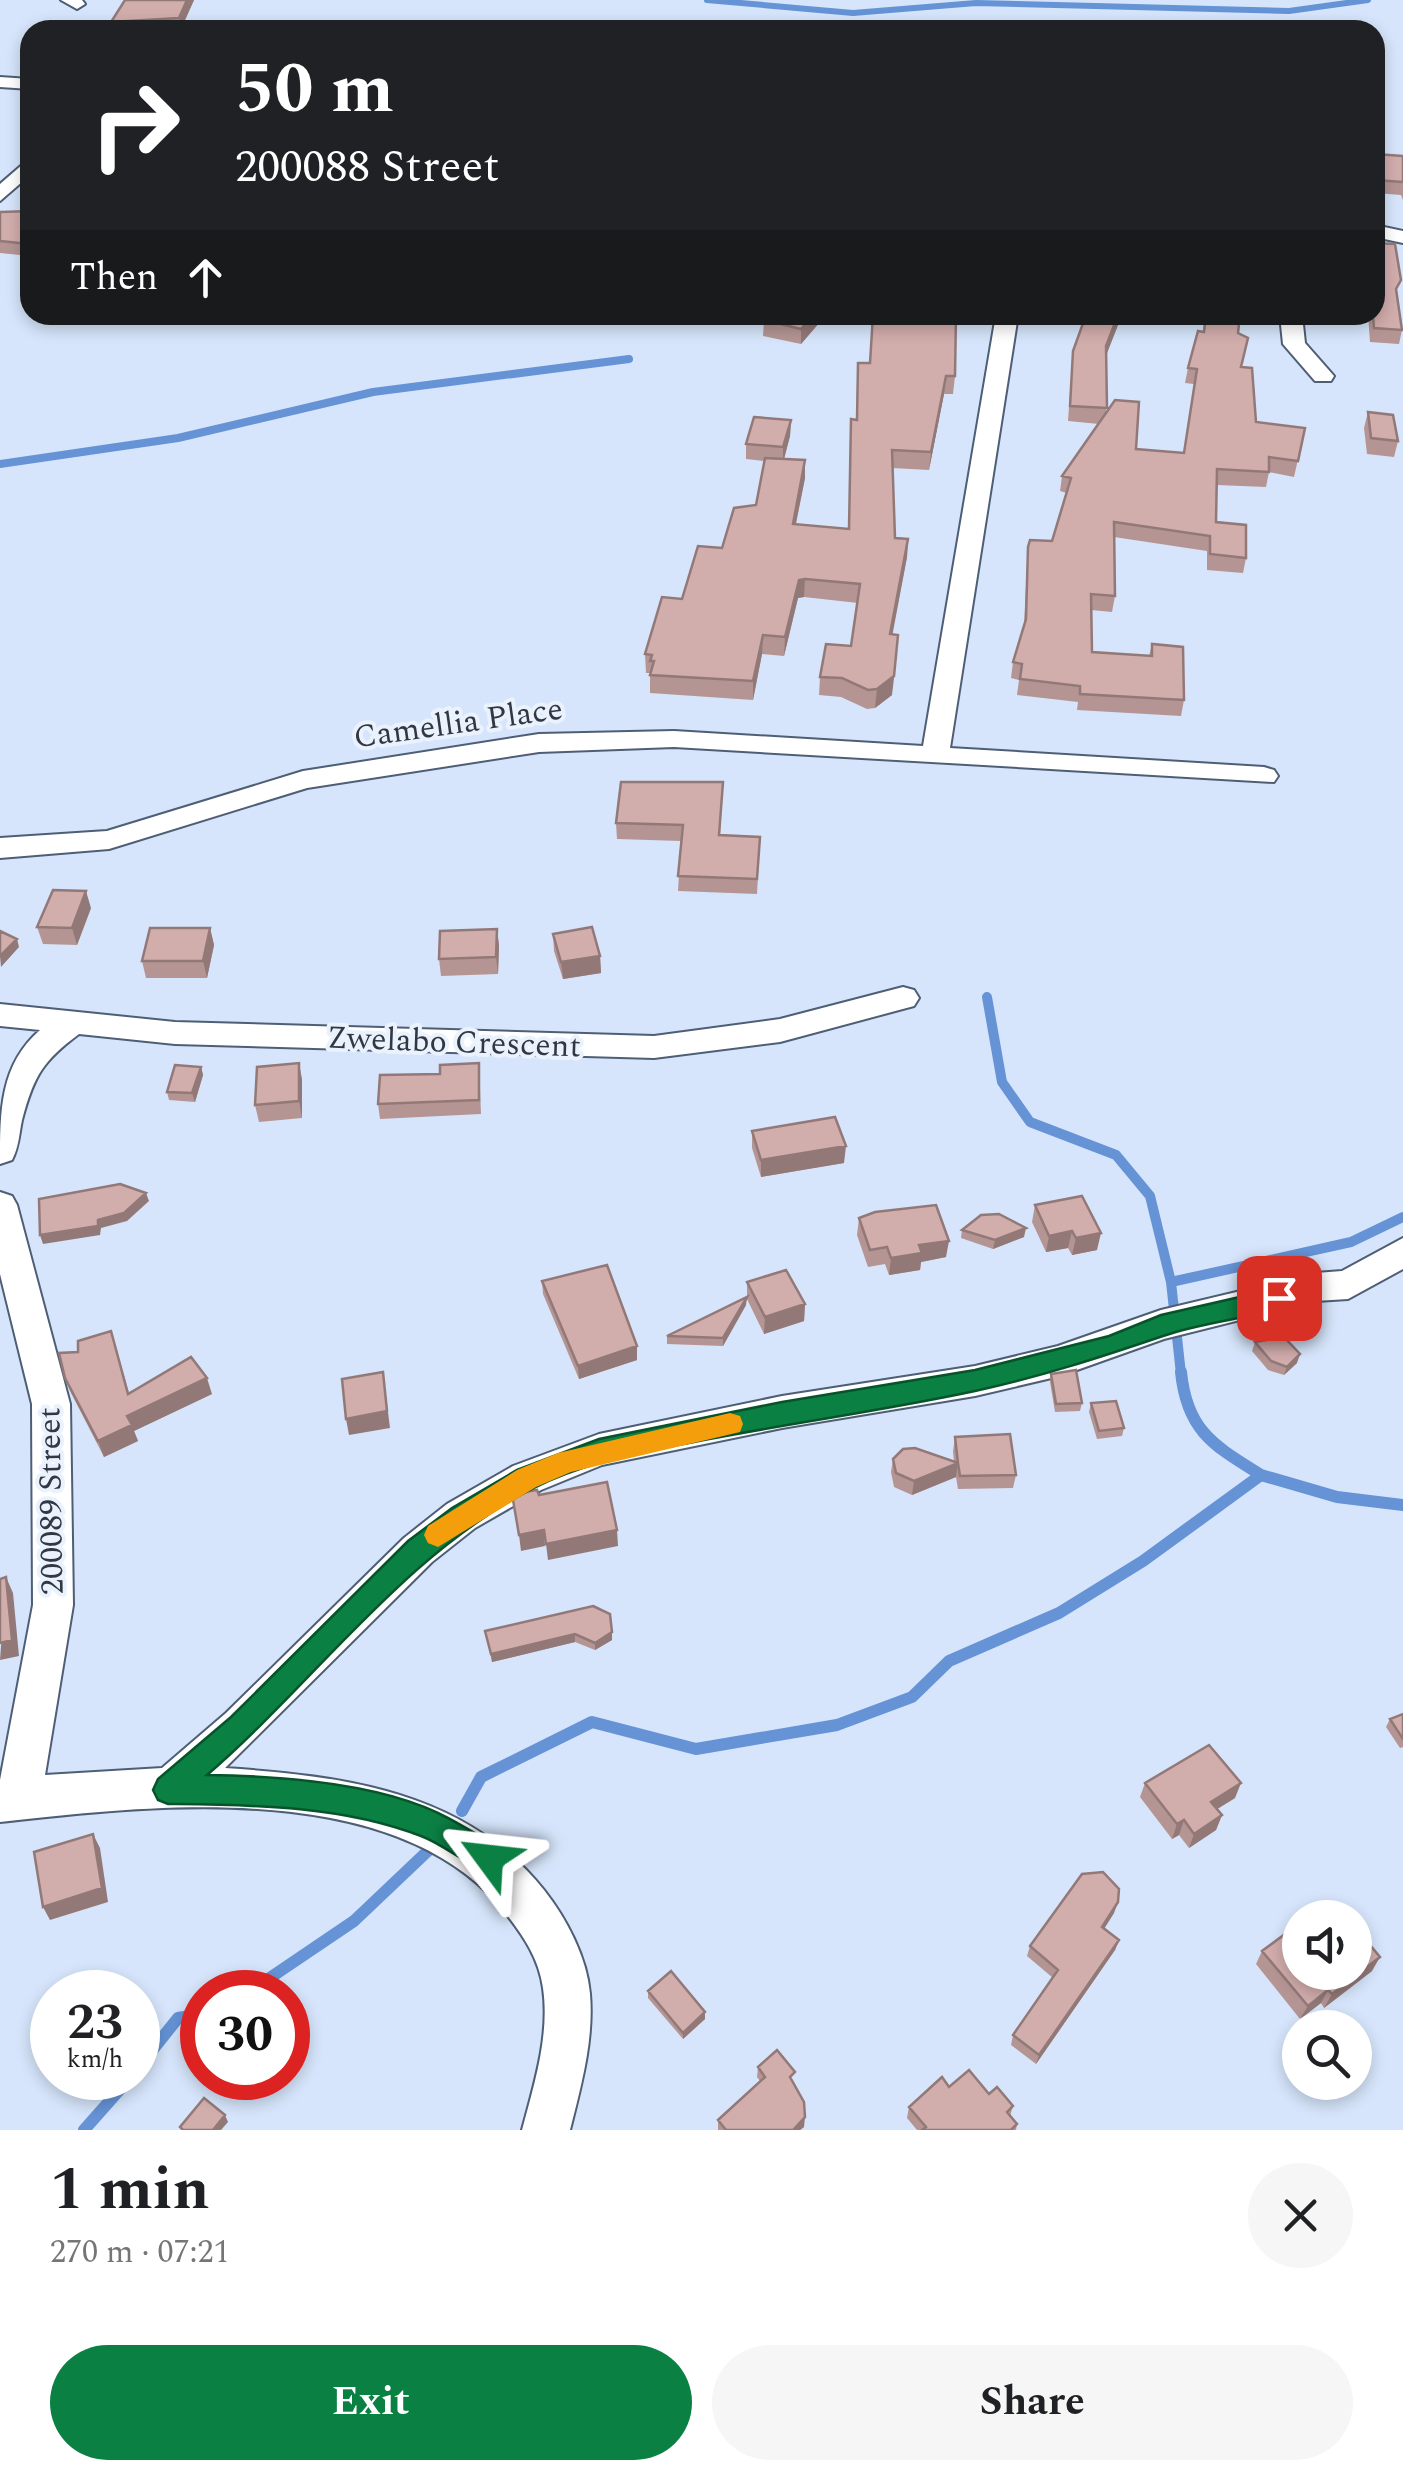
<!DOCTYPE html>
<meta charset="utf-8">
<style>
body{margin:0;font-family:Spectral,serif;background:#f6f6f6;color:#202124;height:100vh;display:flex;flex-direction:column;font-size:38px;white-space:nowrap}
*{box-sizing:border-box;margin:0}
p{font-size:32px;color:#757577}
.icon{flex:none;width:55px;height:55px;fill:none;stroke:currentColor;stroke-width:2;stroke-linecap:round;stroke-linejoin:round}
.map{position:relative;height:2130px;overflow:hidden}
.drawer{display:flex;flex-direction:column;background:#fff;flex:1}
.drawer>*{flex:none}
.hud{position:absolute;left:20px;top:20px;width:1365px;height:305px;border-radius:30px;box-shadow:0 5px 15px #0003;background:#202124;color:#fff;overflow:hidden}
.tools{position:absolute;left:1282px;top:1900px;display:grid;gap:20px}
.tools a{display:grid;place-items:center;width:90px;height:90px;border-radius:50%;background:#fff;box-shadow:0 5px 15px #0003;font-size:50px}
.speed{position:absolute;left:30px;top:1970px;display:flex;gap:20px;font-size:50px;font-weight:700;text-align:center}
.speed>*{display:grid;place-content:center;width:130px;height:130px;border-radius:50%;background:#fff;box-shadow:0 5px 15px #0003;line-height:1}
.speed small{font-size:25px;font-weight:400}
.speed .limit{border:15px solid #d22;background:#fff;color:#111}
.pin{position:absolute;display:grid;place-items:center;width:85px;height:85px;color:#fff;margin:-42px;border-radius:20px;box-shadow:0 5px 15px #0006}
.me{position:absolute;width:110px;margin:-55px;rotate:300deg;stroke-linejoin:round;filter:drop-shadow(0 0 8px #0008)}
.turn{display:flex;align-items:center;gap:35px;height:210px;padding:0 50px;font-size:45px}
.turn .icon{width:130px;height:130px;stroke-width:2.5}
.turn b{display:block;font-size:70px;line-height:85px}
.then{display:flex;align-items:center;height:95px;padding:0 50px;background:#0003;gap:20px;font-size:38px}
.round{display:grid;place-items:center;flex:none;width:105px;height:105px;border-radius:52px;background:#f6f6f6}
.summary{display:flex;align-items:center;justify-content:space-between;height:170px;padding:0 50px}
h1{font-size:60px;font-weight:700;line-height:75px}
.cta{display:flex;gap:20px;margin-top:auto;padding:20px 50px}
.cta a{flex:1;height:115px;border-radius:60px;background:#0b8043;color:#fff;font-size:40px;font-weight:700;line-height:115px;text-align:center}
.cta a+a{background:#f6f6f6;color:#202124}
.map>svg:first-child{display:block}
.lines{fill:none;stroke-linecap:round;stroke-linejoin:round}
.stream-far3{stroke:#6593d6;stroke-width:6}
.stream-far2{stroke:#6593d6;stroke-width:8}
.stream-far1{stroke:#6593d6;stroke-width:10}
.stream{stroke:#6593d6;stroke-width:12}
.street-casing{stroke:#4e5e75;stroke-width:4}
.street{fill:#fff;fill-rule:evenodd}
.wall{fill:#b49594}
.shaded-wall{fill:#927978}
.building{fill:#d1adac;stroke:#927978;stroke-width:2.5}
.route{fill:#0b8043;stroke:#07532c;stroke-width:2.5}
.slow{fill:#f59e0b}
.labels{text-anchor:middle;stroke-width:8;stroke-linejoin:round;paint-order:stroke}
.street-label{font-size:32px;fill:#313843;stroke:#eaf2fd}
</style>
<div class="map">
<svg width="1403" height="2130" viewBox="0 0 1403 2130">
<rect width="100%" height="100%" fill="#d6e5fb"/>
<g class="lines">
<path class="stream-far3" d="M707,0l146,13 123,-10 313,8 79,-11"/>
<path class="stream-far2" d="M0,464l178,-26 195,-46 256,-33"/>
<path class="stream-far1" d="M987,997l15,85 28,40 86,33 34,41 21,86 10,92
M1171,1282l180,-40 52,-25"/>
<path class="stream" d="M1181,1372c6,60 34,74 80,103
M462,1811l19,-34 111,-55 104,27 141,-24 75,-28 37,-36 110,-48 84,-52 118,-86 76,22 66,8
M249,1992l105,-71 79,-75
M138,2068l40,-50 24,-4
M84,2130l46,-52"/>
<g class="street-casing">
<path id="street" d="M61,0h21l3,4 -8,5z
M0,77l30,2v10l-30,-2z
M30,158v17l-30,26v-17z
M1375,225l28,6v12l-28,-6z
M996,315h22l-68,433 314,19 10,3 4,6 -4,6 -600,-35 -135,5 -232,36 -198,61 -109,9v-20l107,-7 196,-60 236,-37 135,-3 249,15z
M1280,315h22l3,28 29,33 -3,5h-16l-32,-37z
M903,987l11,3 5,8 -5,8 -134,36 -126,16 -479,-14 -96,-10c-36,27 -45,41 -57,86 -3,14 -3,27 -10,40l-12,4c0,-54 0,-99 40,-134l-40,-4v-22l175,18 479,14 126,-17z
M0,1192l12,4 5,9 53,199 3,201 -28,170 117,-7 64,-55 178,-175 43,-34 66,-38 86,-32 183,-38 193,-30 83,-20 103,-36 155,-37 26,-2 61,-33v31l-55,30 -32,2 -152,38 -104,37 -85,20 -193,32 -180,37 -61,25 -66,38 -43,34 -207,206c119,8 240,23 319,122 22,28 43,67 46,104 4,46 -9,92 -20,136h-48c12,-45 28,-95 21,-142 -4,-29 -19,-51 -36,-73 -107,-139 -353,-110 -507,-93v-42l33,-175 -1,-201 -32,-130z"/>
</g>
<use href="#street" class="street"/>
</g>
<path class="wall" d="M125,0h69l-13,29 -68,1 -2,-8z
M1375,154l28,2v44l-2,-5 -26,-2z
M30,211v45l-30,-3v-41z
M1397,295l5,35 -3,14 -29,-2 -2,-27h7z
M769,315h57l-25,29 -38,-8 1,-16z
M1086,315h33l-1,10 -12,30v59l30,35 48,4 10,-69 -9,-1 3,-15 15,-36 2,-17h35l-2,18 4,34 14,55 49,6 -11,49 -25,-5 -3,15 -49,-2 -1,37 30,36 -3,15 -36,-3v-19l-93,-14 1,59 -3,16 -21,-2 1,42 57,4 3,-12 32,56 -3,16 -104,-6 1,-8 -61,-7 2,-15 -8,-2 2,-16 11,-38 4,-77 24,-6 15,-48 -7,-2 2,-15 37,-52 -31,-3 5,-70z
M858,363l97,13 -2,18h-9l-15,76 -37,-2 3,70 13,1 -1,18 -15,77v61l-17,13 -8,1 -26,-12 -22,-2 1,-18 31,-31 7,-43 -54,-6 -6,1 -14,58 -22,-2 -9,46 -103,-7v-20h-4l-1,-19 37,-55 74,-94 9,-44 -19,-2v-15l45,-24 -1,16 -6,23 21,19 -9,46 53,5 1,-92 7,-17z
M1368,412l30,29 -4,16 -27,-3 -3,-26z
M722,797l-2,38 40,2 -3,57 -79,-3 3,-50 -64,-2 -1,-16z
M91,908l-14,37 -34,-1 -6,-17z
M210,928l4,17 -7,33h-61l-4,-17z
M497,929l2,17 -1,28 -57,2 -2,-17z
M553,934l47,22 1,17 -38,6 -9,-28z
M299,1063l3,17v38l-43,4 -4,-17z
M479,1063l2,51 -101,5 -2,-15 62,-30z
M201,1067l2,8 -8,27 -26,-2 -2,-8z
M752,1131l92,32 -83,14 -9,-29z
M1035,1205l62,45 -25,5 -4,-7 -22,4 -14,-30z
M859,1218l87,39 -25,5 -1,8 -31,5 -4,-11 -17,3 -11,-32z
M962,1230l62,7 -31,12 -32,-11z
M542,1281l95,79 -58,19 -36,-85z
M747,1282l58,22 -1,17 -40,13 -17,-35z
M746,1305l-23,41 -56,-2v-8z
M1255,1342l42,21 -13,12 -16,-5 -16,-19z
M116,1347l13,46 83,1 -78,37 4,10 -34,16 -33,-64 -6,-15 13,-26z
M1051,1374l31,29 -2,8 -25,1 -5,-30z
M1091,1403l33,25 -2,8 -25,3 -8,-27z
M955,1437l61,38 -3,13 -55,1 -2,-12 -44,18 -18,-8 -3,-15 2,-13 61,3 -1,-11z
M610,1614l2,26 -17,10 -20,-8 -83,20 -7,-31z
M1403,1714v33l-3,1 -14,-21 4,-8z
M1145,1783l90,15 -18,11 5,6 -6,15 -27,18 -10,-13 -7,4 -32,-42z
M1114,1913l-10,15 15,12 -4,10 -79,114 -25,-19 2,-10 40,-57 -26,-22 3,-10z
M1262,1951l110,20 -48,37 -3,-5 -21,16 -44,-55z
M648,1991l57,21v7l-22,20 -35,-41z
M758,2067l36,15 10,45 -4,3h-82v-10l42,-39 -3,-4z
M949,2087l40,7 24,12 -3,10 7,8 -1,6h-99l-10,-12 2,-11z"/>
<path class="shaded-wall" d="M187,0h7l-13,29 -2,-11z
M813,315h13l-25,29v-15z
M1118,315v10l-14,36 2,-15z
M946,376l-2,18 -15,76 2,-18z
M791,420l-1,16 -7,27v-16z
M805,460v18l-13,64 1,-18z
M908,539l-1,18 -18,96 1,-19z
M805,579l-1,18 -6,1 -14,58 1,-19 14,-57z
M763,635l-1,19 -9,46v-19z
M897,653l-5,42 -17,13 2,-19z
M86,891l5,17 -14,37 -5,-17z
M210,928l4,17 -7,33 -4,-17z
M497,929l2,17 -1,28 -2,-17z
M17,939l2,8 -18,20 -1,-11z
M600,956l1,17 -38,6 -2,-17z
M299,1063l3,17v38l-3,-17z
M201,1067l2,8 -8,27 -3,-9z
M846,1146l-2,17 -83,14v-17z
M146,1193l3,8 -22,20 -26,7 -1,7 -57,9 -3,-9 58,-15z
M1026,1228l-2,9 -31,12 2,-9z
M1072,1231l-4,17 -22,4 3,-16z
M1101,1233l-4,17 -25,5 4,-17z
M949,1241l-3,16 -25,5 -1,8 -31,5 2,-17 28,-13z
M747,1297l-1,8 -23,41v-8z
M805,1304l-1,17 -40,13 1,-17z
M637,1346v14l-58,19 -1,-13z
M1300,1354l-3,9 -13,12 3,-8z
M383,1372l7,56 -41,7 -3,-16z
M207,1378l5,16 -78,37 4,10 -34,16 -6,-16 29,-25z
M958,1463l-2,14 -44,18 2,-14z
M544,1530l1,16 -24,5 -2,-16z
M617,1530l1,16 -70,14 -2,-16z
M6,1577l7,16 6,63 -19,4z
M612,1632v8l-17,10v-7z
M575,1634v8l-83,20 -1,-8z
M1241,1783l-6,15 -29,18 5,-14z
M1222,1815l-6,15 -27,18 5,-14z
M1184,1820l-5,15 -7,4 5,-15z
M93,1834l7,14 8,54 -58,18 -7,-13z
M1118,1902l-4,11 -15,24 3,-10z
M1119,1940l-4,10 -79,114 3,-9z
M1380,1957l-8,14 -48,37 8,-14z
M1328,1990l-7,13 -21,16 8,-13z
M705,2012v7l-22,20v-6z
M225,2115l3,7 -7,8h-8z
M805,2117l-1,10 -4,3h-7z"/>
<path class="building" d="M125,0h62l-8,18 -68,4z
M1375,154l28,2v26l-28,-2z
M30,211v33l-30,-3v-29z
M1375,243l20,1 6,36 -5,9 6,41 -28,-2 -1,-13h2z
M769,315h44l-12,14 -37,-9z
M873,315h83l-1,61h-9l-15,76 -39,-2 3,88 13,1 -18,95 8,1 -4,41 -17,13 -9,1 -26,-12 -22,-1 6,-33 25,2 9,-62 -55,-5 -6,1 -14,57 -22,-2 -10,46 -103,-6 4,-14h-4l2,-6 -7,-1 17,-57 20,2 16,-53 24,2 12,-40 22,-3 9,-47 40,2 -12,64 56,5 2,-110 6,1 1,-57h12z
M1086,315h32l-12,31 1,62 -37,-2 3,-55z
M1206,315h34l-2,18 10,5 -7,29 11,1 4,54 49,6 -7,33 -29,-4v15l-52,-3 -1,53 30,3v33l-36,-4v-18l-96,-14 1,74 -24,-2 1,58 60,4v-12l31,3 1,53 -104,-6v-8l-60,-7 2,-15 -9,-2 13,-43 2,-72 2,-7 22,1 19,-63 -9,-2 53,-76 24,2 -3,47 48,4 13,-84 -9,-1 10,-37 6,1z
M1368,412l25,3 5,26 -27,-3z
M754,417l37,3 -8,27 -37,-3z
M621,782h102l-4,53 41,2 -3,42 -79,-3 5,-51 -67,-2z
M53,890l33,1 -14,37 -35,-1z
M592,927l8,29 -39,6 -8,-28z
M150,928h60l-7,33h-61z
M497,929l-1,28 -57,2 1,-28z
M0,931l17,8 -17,17z
M299,1063v38l-44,4 2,-38z
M479,1063v37l-101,4 2,-29 60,-1v-9z
M175,1065l26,2 -9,26 -25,-1z
M835,1117l11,29 -85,14 -9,-29z
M120,1184l26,9 -22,20 -26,7v6l-58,9 -1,-36z
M1082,1196l19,37 -25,5 -4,-7 -23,5 -14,-31z
M936,1205l13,36 -30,4 3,8 -31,5 -4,-11 -17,3 -11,-32 16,-6z
M999,1214l27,14 -31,12 -33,-10 19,-15z
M607,1265l30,81 -59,20 -36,-85z
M786,1270l19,34 -40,13 -18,-35z
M747,1297l-24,41 -56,-2z
M111,1331l17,63 63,-37 16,21 -80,38 5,9 -34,16 -33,-63 -6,-25 19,-1v-11z
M1284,1337l16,17 -13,13 -16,-6 -16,-19z
M1076,1370l6,33 -26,1 -5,-30z
M383,1372l4,39 -41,8 -4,-40z
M1116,1401l8,27 -25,3 -8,-28z
M1010,1434l6,41 -56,1 -2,-13 -44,18 -18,-8 -3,-14 10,-10 12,-1 43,15 -3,-26z
M607,1482l10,48 -71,14 -2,-14 -25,5 -7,-41 25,-4 2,5z
M6,1577l6,63 -12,3v-64z
M593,1606l17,8 2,18 -17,11 -20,-9 -84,20 -6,-23z
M1403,1714v25l-13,-20z
M1209,1745l32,38 -30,19 11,13 -28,19 -10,-14 -7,4 -32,-41z
M93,1834l9,54 -59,19 -9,-55z
M1103,1872l16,17 -1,13 -16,25 17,13 -80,115 -26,-20 45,-65 -28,-24 52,-72z
M1338,1908l9,10h-21z
M1300,1923v49h55v-45l25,30 -48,37 -4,-4 -20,16 -46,-55z
M671,1971l34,41 -22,21 -35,-42z
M777,2050l18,22 -5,5 14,25 1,15 -12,13h-67l-8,-10 47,-43 -7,-10z
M969,2070l20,24 8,-7 16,19 -6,6 10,12 -6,6h-89l4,-3 -17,-20 33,-30 7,10z
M204,2098l21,17 -12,15h-30l-3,-3z"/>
<path class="route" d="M1279,1288l13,10 -4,8c-41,13 -85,16 -125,30 -62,21 -123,41 -188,55 -98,21 -198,34 -297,54 -49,10 -99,20 -144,43 -130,66 -218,193 -327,287 71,1 166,7 231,38 21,10 41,23 62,35l4,10 -4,11 -11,4c-24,-9 -44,-28 -68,-37 -80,-31 -169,-31 -253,-32l-10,-4 -5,-10 5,-11 73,-62 177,-176 44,-33 65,-38 82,-31 183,-37 193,-32 134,-34 52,-21z"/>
<path class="slow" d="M730,1413l10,3 3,8 -3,8 -169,40 -35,15 -98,60 -10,-4 -4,-8 4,-9 89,-56 41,-17z"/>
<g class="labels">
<g class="street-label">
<text transform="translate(458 722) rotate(-8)" y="11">Camellia Place</text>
<text transform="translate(454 1041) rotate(2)" y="11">Zwelabo Crescent</text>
<text transform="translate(50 1501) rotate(-91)" y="11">200089 Street</text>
</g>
</g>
</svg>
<div class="tools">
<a><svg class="icon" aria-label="sound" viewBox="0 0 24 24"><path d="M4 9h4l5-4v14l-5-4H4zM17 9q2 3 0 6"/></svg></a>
<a><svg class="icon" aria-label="search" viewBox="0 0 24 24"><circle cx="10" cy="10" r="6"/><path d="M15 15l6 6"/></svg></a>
</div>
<div class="speed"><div>23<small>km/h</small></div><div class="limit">30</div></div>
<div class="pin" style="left:1279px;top:1298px;background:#d93025"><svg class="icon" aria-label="arrive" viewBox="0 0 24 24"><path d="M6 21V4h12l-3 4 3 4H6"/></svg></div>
<svg class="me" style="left:489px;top:1858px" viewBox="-20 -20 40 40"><path d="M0-17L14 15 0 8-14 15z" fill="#0b8043" stroke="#fff" stroke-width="4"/></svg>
<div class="hud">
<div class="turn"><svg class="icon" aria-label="right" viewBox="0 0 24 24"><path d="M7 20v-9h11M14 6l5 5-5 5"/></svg><div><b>50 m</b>200088 Street</div></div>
<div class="then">Then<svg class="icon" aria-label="ahead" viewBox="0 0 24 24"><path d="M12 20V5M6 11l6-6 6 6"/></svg></div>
</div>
</div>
<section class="drawer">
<div class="summary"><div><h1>1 min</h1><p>270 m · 07:21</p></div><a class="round"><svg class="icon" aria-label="close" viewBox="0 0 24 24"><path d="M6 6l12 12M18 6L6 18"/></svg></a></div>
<div class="cta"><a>Exit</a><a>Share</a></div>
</section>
